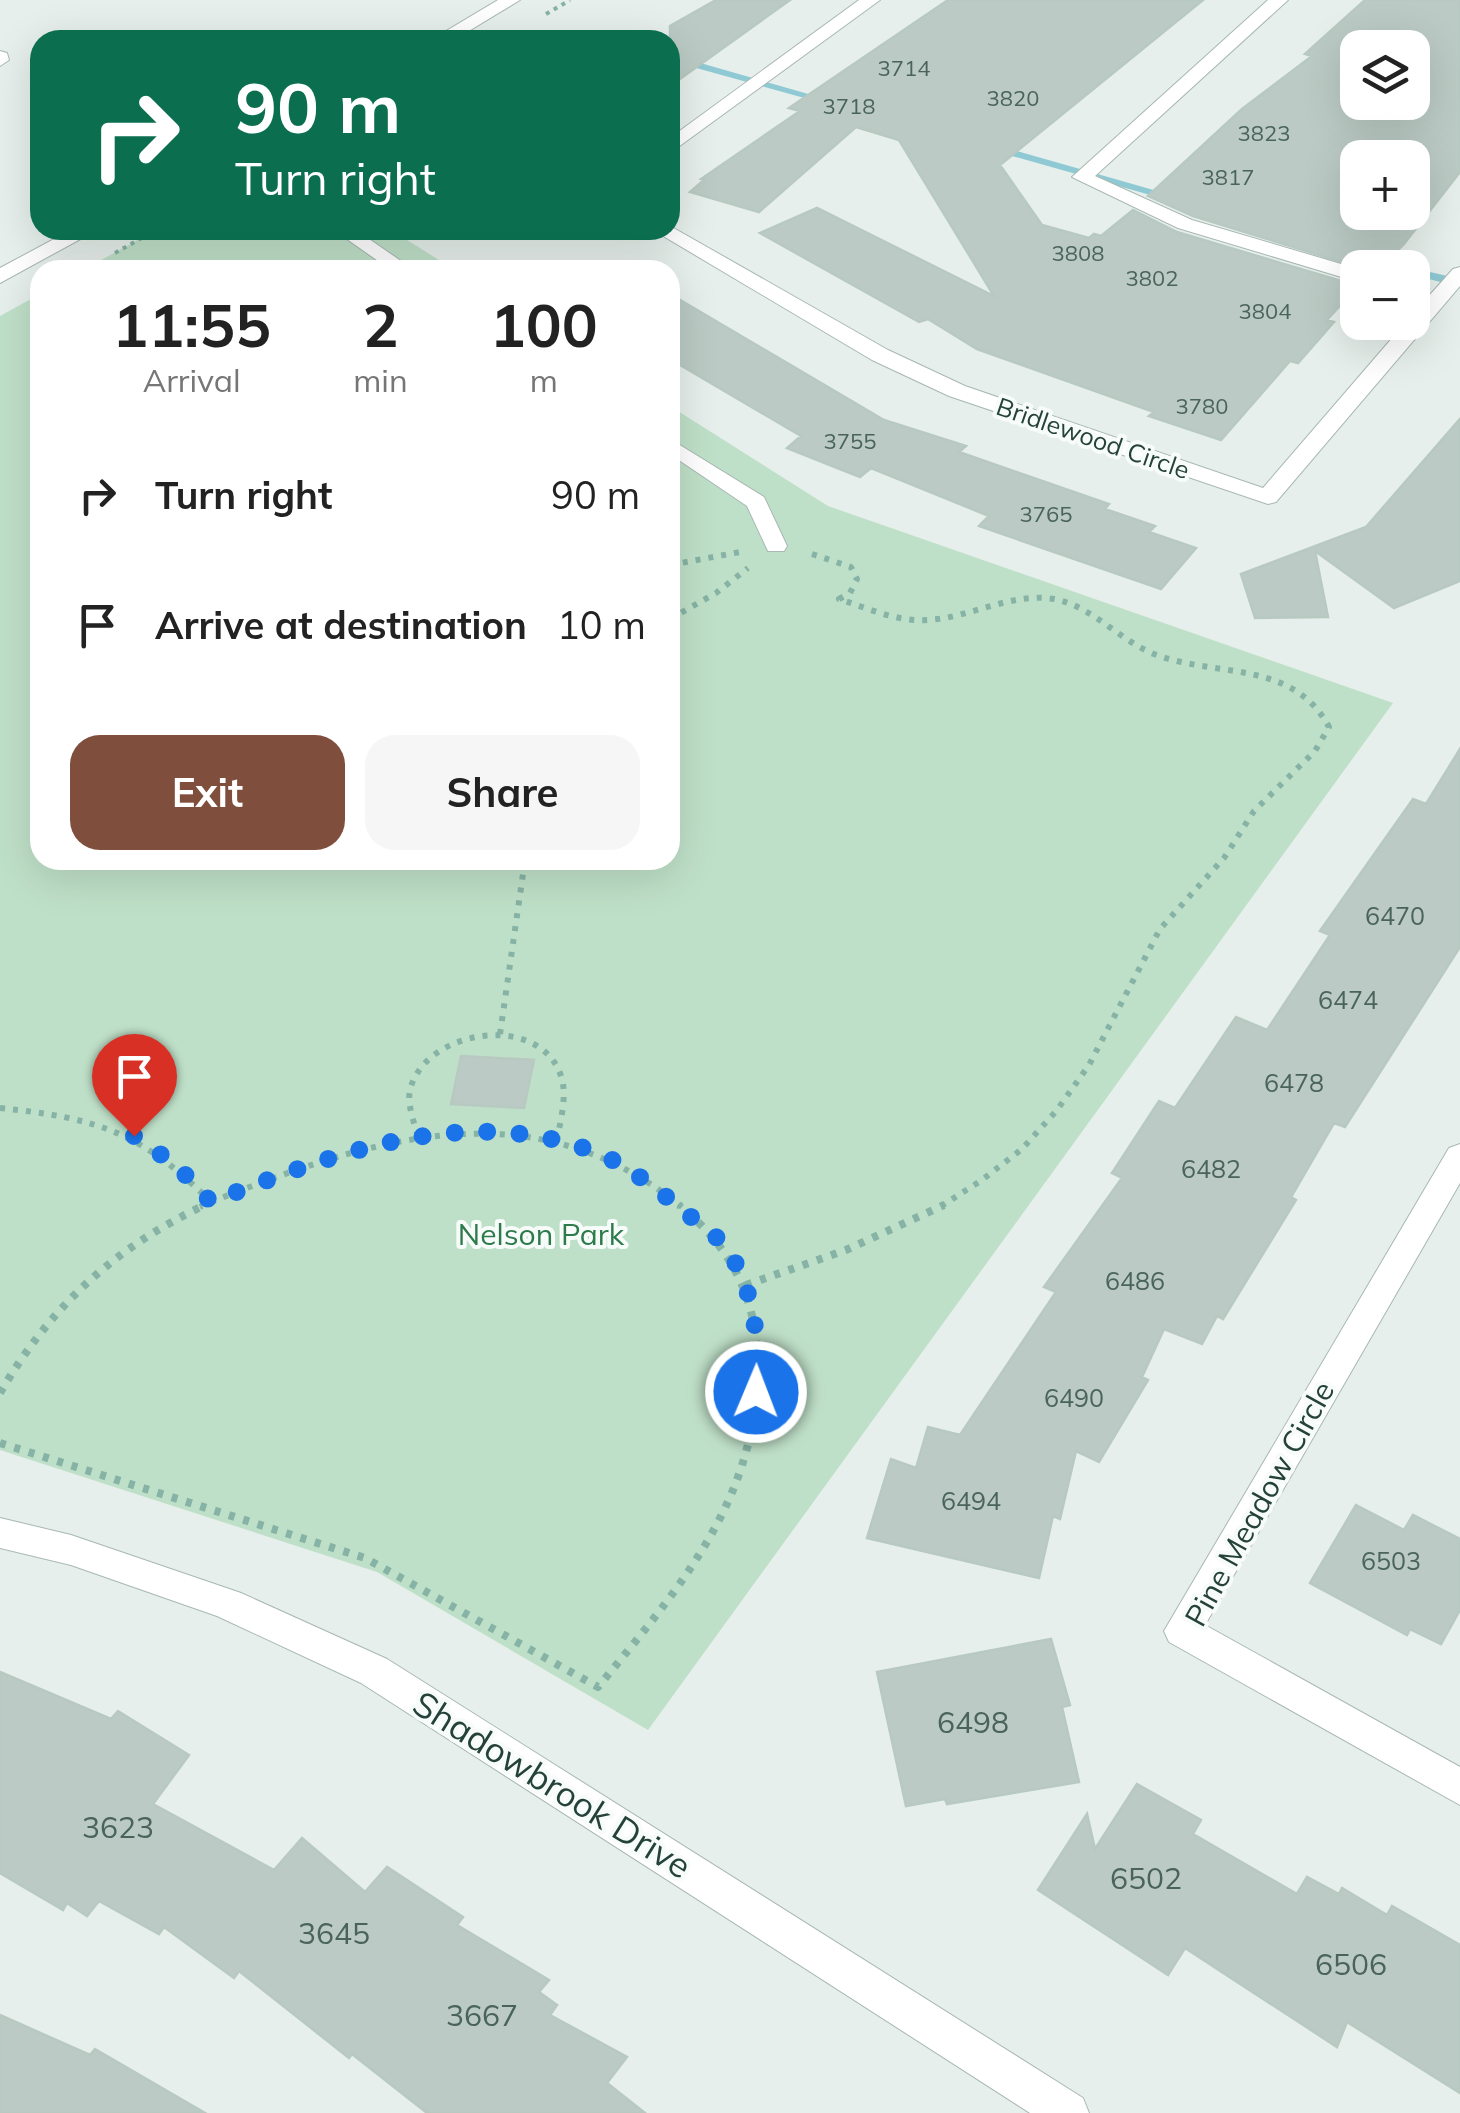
<!DOCTYPE html>
<meta charset="utf-8">
<style>
body{margin:0;font-family:Mulish,sans-serif;background:#f6f6f6;color:#222;height:100vh;display:flex;flex-direction:column;font-size:38px;white-space:nowrap}
*{box-sizing:border-box;margin:0}
p{font-size:32px;color:#767676}
.icon{flex:none;width:55px;height:55px;fill:none;stroke:currentColor;stroke-width:2;stroke-linecap:round;stroke-linejoin:round}
.map{position:relative;flex:1;overflow:hidden}
.panel{position:absolute;left:30px;top:260px;width:650px;height:610px;display:flex;flex-direction:column;background:#fff;border-radius:30px;box-shadow:0 10px 40px #0002}
.panel>*{flex:none}
.banner{position:absolute;left:30px;top:30px;width:650px;height:210px;border-radius:30px;box-shadow:0 10px 40px #0002;background:#0b6e4f;color:#fff;overflow:hidden}
.buttons{position:absolute;left:1340px;top:30px;display:grid;gap:20px}
.buttons a{display:grid;place-items:center;width:90px;height:90px;border-radius:20px;background:#fff;box-shadow:0 10px 40px #0002;font-size:50px}
.pin{position:absolute;display:grid;place-items:center;width:85px;height:85px;color:#fff;margin:-102px -42px;border-radius:50% 50% 50% 0;rotate:-45deg;box-shadow:0 0 10px #0007}
.pin .icon{rotate:45deg}
.me{position:absolute;width:110px;margin:-55px;rotate:1deg;stroke-linejoin:round;filter:drop-shadow(0 0 8px #0008)}
.turn{display:flex;align-items:center;gap:35px;height:210px;padding:0 40px;font-size:45px}
.turn .icon{width:130px;height:130px;stroke-width:2.5}
.turn b{display:block;font-size:70px;line-height:85px}
.eta{display:flex;justify-content:space-evenly;align-items:center;height:170px;text-align:center}
.eta b{font-size:60px;font-weight:700;line-height:70px}
.button{display:flex;gap:20px;margin-top:auto;padding:20px 40px}
.button a{flex:1;height:115px;border-radius:30px;background:#804e3d;color:#fff;font-size:40px;font-weight:700;line-height:115px;text-align:center}
.button a+a{background:#f6f6f6;color:#222}
ul{padding:0;list-style:none}
li{display:flex;align-items:center;gap:30px;height:130px;padding:0 40px}
li div{flex:1}
li b{display:block;font-size:38px}
li em{font-style:normal}
.map>svg:first-child{display:block}
.green{fill:#bfe0c8}
.lines{fill:none;stroke-linecap:round;stroke-linejoin:round}
.stream{fill:#8ec9d4;fill-rule:evenodd}
.building{fill:#bbcac4;stroke:#b8c9c2;stroke-width:2.5;fill-rule:evenodd}
.lane-casing{stroke:#a8b8b2;stroke-width:2}
.street-casing{stroke:#a8b8b2;stroke-width:2}
.path-far2{stroke:#86b3a5;stroke-width:4;stroke-dasharray:4 5;stroke-linecap:butt}
.path-far1{stroke:#86b3a5;stroke-width:6;stroke-dasharray:5 8;stroke-linecap:butt}
.path{stroke:#86b3a5;stroke-width:8;stroke-dasharray:6 9;stroke-linecap:butt}
.lane{fill:#fff;fill-rule:evenodd}
.street{fill:#fff;fill-rule:evenodd}
.route{stroke:#1a73e8;stroke-width:18;stroke-dasharray:0 32.4}
.labels{text-anchor:middle;stroke-width:8;stroke-linejoin:round;paint-order:stroke}
.far-number-label{font-size:22px;fill:#4a645c}
.far-street-label{font-size:25px;fill:#24423a;stroke:#f7fbf9}
.number-label{font-size:25px;fill:#4a645c}
.park-label{font-size:30px;fill:#2d7a4b;stroke:#f7fbf9}
.street-label{font-size:30px;fill:#24423a;stroke:#f7fbf9}
.near-number-label{font-size:30px;fill:#4a645c}
.near-street-label{font-size:35px;fill:#24423a;stroke:#f7fbf9}
</style>
<div class="map">
<svg width="1460" height="2113" viewBox="0 0 1460 2113">
<rect width="100%" height="100%" fill="#e6efeb"/>
<path class="green" d="M156,230h235l64,40h-372z
M40,294v566h630v-454l158,100 565,197 -745,1027 -271,-158 -377,-122v-1134z"/>
<g class="lines">
<path class="stream" d="M682,60h8l146,42 -10,2 -144,-40z
M991,146h8l179,51 -10,3 -177,-50z
M1370,249l56,15 4,8 30,7v8l-39,-10 -9,-9 -46,-12v-6z"/>
</g>
<path class="building" d="M716,0h74l-120,86v-60z
M948,0h255l-203,165 42,60 47,13 5,-4 7,2 32,-26 44,22 181,54 -31,34 7,2 -36,41 -8,-2 -69,79 -72,-24 5,-4 -177,-63 -49,-30 -9,3 -159,-89 57,-25 177,88 -95,-156 -43,-13 -97,85 -69,-20 14,-12 -3,-1 99,-68 -11,-3z
M1365,0h95v172l-56,72 -24,24h-19l-168,-52 -45,-20 94,-87 70,-53 -7,-2zM1358,48h54v54h-54zM1358,158h54v54h-54z
M670,294l214,126 82,26 -7,6 150,52 -4,5 50,17 -6,6 47,16 -35,41 -182,-63 10,-10 -118,-48 -11,9 -73,-29 14,-12 -131,-77z
M1460,419v162l-66,27 -79,-57 13,66 -73,1 -14,-44 125,-47z
M1460,749v198l-115,180 -11,-4 -43,74 5,3 -73,119 -6,-3 -15,28 -38,-15 -22,48 6,3 -49,82 -23,-11 -16,68 -7,-3 -14,62 -172,-40 24,-79 25,9 12,-41 32,8 96,-143 -12,-5 78,-109 -10,-5 47,-72 16,7 61,-91 31,13 63,-95 -10,-4 93,-132 13,5z
M461,1056l73,4 -10,48 -73,-4z
M1356,1505l48,25 9,-15 47,24v71l-19,34 -31,-15 -3,6 -97,-52z
M1051,1639l19,66 -8,2 17,75 -132,22 -2,-5 -39,7 -29,-134z
M0,1672l111,47 7,-8 71,44 -36,49 121,66 28,-32 63,54 22,-25 76,50 -6,8 92,55 -10,12 18,13 -7,10 77,42 -20,26 38,30h-218l-75,-59 -3,4 -110,-87 -5,7 -70,-51 -5,7 -60,-33 -12,15 -20,-13 -4,7 -63,-37z
M1137,1784l64,36 -8,14 104,60 10,-17 32,17 3,-6 45,27 5,-9 68,39v148l-113,-71 -10,25 -152,-99 -17,27 -130,-85 49,-76 8,35z
M0,2015l90,40 5,-6 110,64h-205z"/>
<g class="lines">
<g class="lane-casing">
<path id="lane" d="M334,230h22l58,40h-23z
M670,439l94,58 23,49 -3,5h-16l-21,-45 -77,-52z"/>
</g>
<g class="street-casing">
<path id="street" d="M498,0h22l-66,40h-23z
M859,0h21l-210,153v-15z
M1268,0h20l-193,176 97,44 166,49v13l-180,-54 -106,-51z
M0,51l7,2 2,7 -9,6z
M670,226l218,124 77,36 298,102 143,-166h6v-7l41,-46 7,-2v19l-184,216 -8,2 -319,-108 -77,-36 -219,-130h17z
M71,230h26l-97,53v-15z
M1460,1144v39l-255,442 255,142v38l-291,-163 -5,-11 285,-483z
M0,1518l71,17 170,58 146,66 696,439 6,15h-59l-669,-430 -144,-67 -146,-51 -71,-17z"/>
</g>
<path class="path-far2" d="M546,14l24,-14
M115,253l41,-23"/>
<path class="path-far1" d="M812,554l39,13 6,12 -7,14 -11,6c28,9 58,23 88,21 43,-2 84,-28 127,-21 38,7 65,41 100,55 62,24 138,5 175,73l-14,24 -61,60 -30,47 -64,71 -71,136 -32,45 -35,39 -40,31 -42,27
M670,565l70,-13
M670,619l46,-26 32,-25
M500,1034l25,-174
M0,1108c97,10 141,24 211,94l-11,5
M418,1136c-4,-14 -11,-31 -8,-46 15,-62 133,-79 152,-11 5,20 -2,42 -5,62
M211,1202c162,-64 320,-117 471,5"/>
<path class="path" d="M746,1285l100,-35 98,-45
M0,1393c50,-86 115,-146 205,-188
M0,1443l365,115 233,129c83,-101 164,-192 159,-331 -2,-64 -29,-111 -78,-151"/>
<use href="#lane" class="lane"/>
<use href="#street" class="street"/>
</g>
<g class="lines">
<path class="route" d="M134,1136l42,29 35,37c122,-48 253,-100 384,-50 31,12 63,38 89,59 11,10 25,18 35,29 35,37 42,105 37,152"/>
</g>
<g class="labels">
<g class="far-number-label">
<text x="904" y="76">3714</text>
<text x="1013" y="106">3820</text>
<text x="849" y="114">3718</text>
<text x="1264" y="141">3823</text>
<text x="1228" y="185">3817</text>
<text x="1078" y="261">3808</text>
<text x="1152" y="286">3802</text>
<text x="1265" y="319">3804</text>
<text x="1202" y="414">3780</text>
<text x="850" y="449">3755</text>
<text x="1046" y="522">3765</text>
</g>
<g class="far-street-label">
<text transform="translate(1093 438) rotate(19)" y="9">Bridlewood Circle</text>
</g>
<g class="number-label">
<text x="1395" y="925">6470</text>
<text x="1348" y="1009">6474</text>
<text x="1294" y="1092">6478</text>
<text x="1211" y="1178">6482</text>
<text x="1135" y="1290">6486</text>
<text x="1074" y="1407">6490</text>
<text x="971" y="1510">6494</text>
<text x="1391" y="1570">6503</text>
</g>
<g class="park-label">
<text x="541" y="1245">Nelson Park</text>
</g>
<g class="street-label">
<text transform="translate(1260 1504) rotate(-61)" y="10">Pine Meadow Circle</text>
</g>
<g class="near-number-label">
<text x="973" y="1733">6498</text>
<text x="118" y="1838">3623</text>
<text x="1146" y="1889">6502</text>
<text x="334" y="1944">3645</text>
<text x="1351" y="1975">6506</text>
<text x="482" y="2026">3667</text>
</g>
<g class="near-street-label">
<text transform="translate(552 1785) rotate(32)" y="12">Shadowbrook Drive</text>
</g>
</g>
</svg>
<div class="buttons">
<a><svg class="icon" aria-label="layers" viewBox="0 0 24 24"><path d="M12 4l9 5-9 5-9-5zM3 14l9 5 9-5"/></svg></a>
<a>+</a>
<a>−</a>
</div>
<div class="pin" style="left:134px;top:1136px;background:#d93025"><svg class="icon" aria-label="arrive" viewBox="0 0 24 24"><path d="M6 21V4h12l-3 4 3 4H6"/></svg></div>
<svg class="me" style="left:756px;top:1392px" viewBox="-20 -20 40 40"><circle r="17" fill="#1a73e8" stroke="#fff" stroke-width="3"/><path d="M0-11L8 9 0 5-8 9z" fill="#fff"/></svg>
<div class="banner">
<div class="turn"><svg class="icon" aria-label="right" viewBox="0 0 24 24"><path d="M7 20v-9h11M14 6l5 5-5 5"/></svg><div><b>90 m</b>Turn right</div></div>
</div>
<section class="panel">
<div class="eta">
<div><b>11:55</b><p>Arrival</p></div>
<div><b>2</b><p>min</p></div>
<div><b>100</b><p>m</p></div>
</div>
<ul>
<li><svg class="icon" aria-label="right" viewBox="0 0 24 24"><path d="M7 20v-9h11M14 6l5 5-5 5"/></svg><div><b>Turn right</b></div><em>90 m</em></li>
<li><svg class="icon" aria-label="arrive" viewBox="0 0 24 24"><path d="M6 21V4h12l-3 4 3 4H6"/></svg><div><b>Arrive at destination</b></div><em>10 m</em></li>
</ul>
<div class="button"><a>Exit</a><a>Share</a></div>
</section>
</div>
